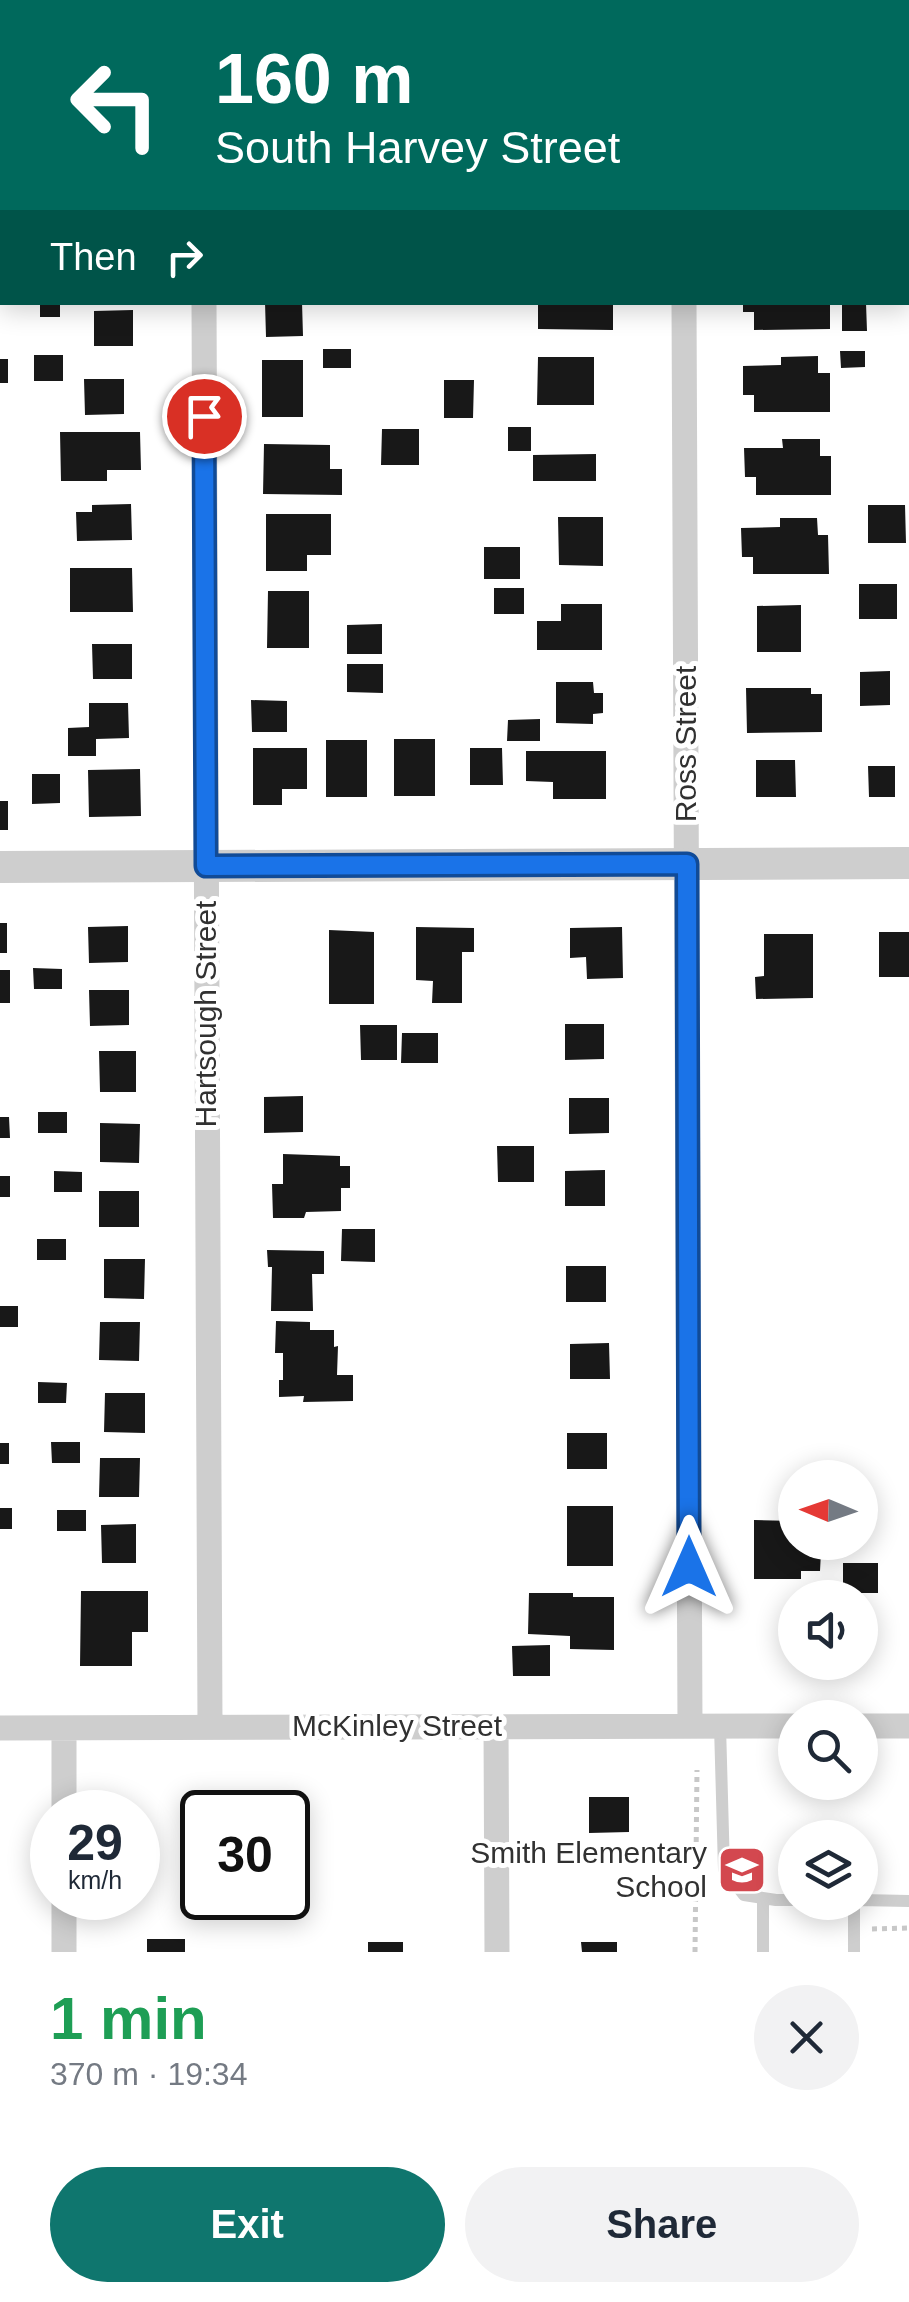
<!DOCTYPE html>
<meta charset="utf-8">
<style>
body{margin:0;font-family:Arial,sans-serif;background:#f2f2f3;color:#1f2937;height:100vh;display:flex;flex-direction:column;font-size:38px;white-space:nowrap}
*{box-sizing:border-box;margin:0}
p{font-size:32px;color:#747a83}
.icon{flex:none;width:55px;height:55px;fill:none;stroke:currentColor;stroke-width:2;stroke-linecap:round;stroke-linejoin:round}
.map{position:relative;height:1952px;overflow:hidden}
.drawer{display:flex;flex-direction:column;background:#fff;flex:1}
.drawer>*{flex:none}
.banner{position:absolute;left:0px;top:0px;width:910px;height:305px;box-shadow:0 5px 25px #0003;background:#00695c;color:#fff;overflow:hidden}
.needle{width:65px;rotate:272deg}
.tools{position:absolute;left:778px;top:1460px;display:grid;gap:20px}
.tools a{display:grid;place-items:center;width:100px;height:100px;border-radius:50%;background:#fff;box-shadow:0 5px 25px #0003;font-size:50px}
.speed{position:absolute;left:30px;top:1790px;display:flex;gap:20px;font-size:50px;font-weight:700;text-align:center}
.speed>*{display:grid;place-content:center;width:130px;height:130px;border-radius:50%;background:#fff;box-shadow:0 5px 25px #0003;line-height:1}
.speed small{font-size:25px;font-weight:400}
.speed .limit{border:5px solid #111;border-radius:15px;background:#fff;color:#111}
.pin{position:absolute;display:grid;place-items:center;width:85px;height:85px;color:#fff;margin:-42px;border:5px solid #fff;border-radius:50%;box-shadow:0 2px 10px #0007}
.me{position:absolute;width:110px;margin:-55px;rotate:0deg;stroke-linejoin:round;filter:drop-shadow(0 0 8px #0008)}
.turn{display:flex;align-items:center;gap:35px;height:210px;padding:0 50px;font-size:45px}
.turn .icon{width:130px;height:130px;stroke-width:2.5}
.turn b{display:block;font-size:70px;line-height:85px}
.then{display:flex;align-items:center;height:95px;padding:0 50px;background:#0003;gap:20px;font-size:38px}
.round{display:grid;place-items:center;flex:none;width:105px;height:105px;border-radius:52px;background:#f2f2f3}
.summary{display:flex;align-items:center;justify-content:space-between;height:170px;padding:0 50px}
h1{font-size:60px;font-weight:700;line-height:75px;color:#1e9e55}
.primary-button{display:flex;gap:20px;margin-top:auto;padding:20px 50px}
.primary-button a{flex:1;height:115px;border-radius:60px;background:#0f766e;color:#fff;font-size:40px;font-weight:700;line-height:115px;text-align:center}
.primary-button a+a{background:#f2f2f3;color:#1f2937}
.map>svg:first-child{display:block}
.building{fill:#181818}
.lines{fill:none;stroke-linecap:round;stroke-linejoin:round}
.path{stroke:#c8c8c8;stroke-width:5;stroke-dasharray:5 5;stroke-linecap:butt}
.service{stroke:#cecece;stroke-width:12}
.minor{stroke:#cecece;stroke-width:25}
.tertiary{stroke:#cecece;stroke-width:32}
.route-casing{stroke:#114b97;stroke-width:25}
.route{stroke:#1a73e8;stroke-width:18}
.labels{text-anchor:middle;stroke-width:10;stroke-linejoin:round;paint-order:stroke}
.street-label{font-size:30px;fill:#313131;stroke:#fff}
.poi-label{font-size:30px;fill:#313131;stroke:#fff;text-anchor:end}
</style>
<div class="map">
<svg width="909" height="1952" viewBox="0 0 909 1952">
<rect width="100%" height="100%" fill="#fff"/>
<path class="building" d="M40,302h20v15h-20z
M265,302h37l1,34 -37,1z
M538,302h75v28l-75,-1z
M743,302h87v27l-76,1v-18h-11z
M842,303h24l1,28h-25z
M133,310v36h-39v-35z
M323,349h28v19h-28z
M840,351h25v16l-24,1z
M34,355h29v26h-29z
M818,356v17h12v39h-76v-17h-11v-29l38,-1v-8z
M538,357h56v48h-57z
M0,359h8v24h-8z
M262,360h41v57h-41z
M84,379h40v35l-39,1z
M444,380h30l-1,38h-29z
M508,427h23v24h-23z
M382,429h37v36h-38z
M60,432h80l1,38h-34v11h-46z
M782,439h38v17h11v39h-75v-18h-11l-1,-29h39z
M264,444l66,1v24h12v26l-79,-1z
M596,454v27h-63v-26z
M131,504l1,36 -55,1 -1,-29h16v-7z
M868,505h37l1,38h-38z
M266,514h65v41h-24v16h-41z
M558,517h45v49l-44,-1z
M780,518h37l1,17h10l1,39h-76v-17h-11l-1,-29 39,-1z
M484,547h36v32h-36z
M70,568h62l1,44h-63z
M859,584h38v35h-38z
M494,588h30v26h-30z
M268,591h41v57h-42z
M561,604h41v46h-65v-29h24z
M801,605v47h-44v-46z
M382,624v30h-35v-29z
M92,644h40v35h-39z
M347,664h36v29l-36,-1z
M890,671v34l-30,1v-34z
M556,682h37l1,11h9v20l-10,1v10l-37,-1z
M746,688h65v6h11v38l-75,1z
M251,700l36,1v31h-35z
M89,703h39l1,35 -33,1v17h-28v-28l21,-1z
M540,719v22h-33l1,-21z
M394,739h41v57h-41z
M326,740h41v57h-41z
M253,748h54v41h-25v16h-29z
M470,748h32l1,37h-33z
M526,751h80v48h-53v-17l-27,-1z
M756,760h39l1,37h-40z
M868,766h27v31h-26z
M140,769l1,47 -52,1 -1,-47z
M32,774h28v29l-28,1z
M0,801h8v29h-8z
M0,923h7v30h-7z
M128,926v36l-39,1 -1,-36z
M416,927l58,1v24h-12v51h-30l1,-22 -17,-1z
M622,927l1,51 -36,1 -1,-22 -16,1v-30z
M329,930l45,2v72h-45z
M879,932h30v45h-30z
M764,934h49v64l-57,1 -1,-22 9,-1z
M33,968l29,1v20h-28z
M0,970h10v33h-10z
M89,990h40v35l-39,1z
M565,1024h39v35l-39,1z
M360,1025h37v35h-36z
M402,1033h36v30h-37z
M99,1051h37v41h-36z
M303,1096v36l-39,1v-36z
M569,1098h40v35l-40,1z
M38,1112h29v21h-29z
M0,1117h9l1,21h-10z
M100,1123l40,1 -1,39 -39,-1z
M497,1146h37v36h-36z
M283,1154l57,2v10h10v22h-9v23l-35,1 -2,6h-31l-1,-34h11z
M605,1170v36h-40v-35z
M54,1171l28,1v20h-28z
M0,1176h10v21h-10z
M99,1191h40v36h-40z
M342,1229h33v33l-34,-1z
M37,1239h29v21h-29z
M267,1250l57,1v23h-12l1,37h-42l1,-44h-4z
M104,1259h41l-1,40 -40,-1z
M566,1266h40v36h-40z
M0,1306h18v21h-18z
M276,1321l34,1v8h24v17l4,-1 -1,29h16v26l-50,1 1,-6 -25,1v-17h4v-27h-8z
M100,1322h40l-1,39 -40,-1z
M609,1343l1,36h-40v-35z
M38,1382l29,1 -1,20h-28z
M105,1393h40v40l-41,-1z
M567,1433h40v36h-40z
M51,1442h29v21h-28z
M0,1443h9v21h-9z
M100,1458h40l-1,39h-40z
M567,1506h46v60h-46z
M0,1508h12v21h-12z
M57,1510h29v21h-29z
M754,1520l41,1v21h16v10h10l-1,19h-19v8h-47z
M136,1524v39h-34l-1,-38z
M843,1563h35v30h-35z
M81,1591h67v41h-16v34h-52z
M529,1593h44v4h41v53l-44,-1v-13l-42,-2z
M550,1645v31h-37l-1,-30z
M589,1797h40v35l-40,1z
M147,1939h38v13h-38z
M368,1942h35v10h-35z
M581,1942h36v10h-35z"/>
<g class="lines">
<path class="path" d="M872,1929l37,-1
M695,1952l2,-182"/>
<path class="service" d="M445,0v2
M311,2v-2
M0,97h2
M720,1726l4,143 20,26 32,5h19
M763,1898v54
M860,1900l49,1
M854,1902v50"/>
<path class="minor" d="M203,0v2
M683,0v2
M204,302l6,1424
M684,302l6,1424
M496,1726l1,226
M860,1726h49
M0,1728l795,-2
M64,1728v84
M64,1898v54"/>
<path class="tertiary" d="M0,867l909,-4"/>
</g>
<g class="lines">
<g class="route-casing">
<path id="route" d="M204,416l2,450 481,-2 2,703"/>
</g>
<use href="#route" class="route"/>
</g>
<defs>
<g id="school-square" transform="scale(2.5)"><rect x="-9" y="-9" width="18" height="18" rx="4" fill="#d3484f" stroke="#fff"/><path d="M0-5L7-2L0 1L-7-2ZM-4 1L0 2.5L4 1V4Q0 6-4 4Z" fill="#fff"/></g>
</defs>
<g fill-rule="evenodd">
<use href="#school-square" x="742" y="1870"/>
</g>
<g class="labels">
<g class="street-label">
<text transform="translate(686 744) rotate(-90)" y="10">Ross Street</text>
<text transform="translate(206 1014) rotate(-90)" y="10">Hartsough Street</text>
<text x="397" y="1736">McKinley Street</text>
</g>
<g class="poi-label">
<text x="707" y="1863">Smith Elementary<tspan x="707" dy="34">School</tspan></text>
</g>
</g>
</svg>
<div class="tools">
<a><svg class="needle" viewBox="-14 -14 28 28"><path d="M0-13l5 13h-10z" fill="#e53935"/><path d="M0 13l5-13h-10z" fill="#747a83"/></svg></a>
<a><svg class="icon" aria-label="sound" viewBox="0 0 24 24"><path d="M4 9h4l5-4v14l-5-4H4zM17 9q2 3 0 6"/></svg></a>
<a><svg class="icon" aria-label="search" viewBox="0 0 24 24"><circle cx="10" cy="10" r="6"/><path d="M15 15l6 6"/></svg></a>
<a><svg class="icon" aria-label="layers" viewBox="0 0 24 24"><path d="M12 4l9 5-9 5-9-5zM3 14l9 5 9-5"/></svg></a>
</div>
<div class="speed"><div>29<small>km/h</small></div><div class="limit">30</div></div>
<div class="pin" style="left:204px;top:416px;background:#d93025"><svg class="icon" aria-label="arrive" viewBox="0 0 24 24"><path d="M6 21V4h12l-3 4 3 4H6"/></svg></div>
<svg class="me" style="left:689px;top:1567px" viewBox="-20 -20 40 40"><path d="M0-17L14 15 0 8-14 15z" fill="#1a73e8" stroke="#fff" stroke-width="4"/></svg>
<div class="banner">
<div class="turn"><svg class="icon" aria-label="left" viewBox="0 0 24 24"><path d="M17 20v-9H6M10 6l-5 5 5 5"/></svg><div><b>160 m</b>South Harvey Street</div></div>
<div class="then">Then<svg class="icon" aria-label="right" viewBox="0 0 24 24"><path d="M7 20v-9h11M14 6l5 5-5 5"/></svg></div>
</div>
</div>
<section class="drawer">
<div class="summary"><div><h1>1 min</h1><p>370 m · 19:34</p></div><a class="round"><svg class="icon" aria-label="close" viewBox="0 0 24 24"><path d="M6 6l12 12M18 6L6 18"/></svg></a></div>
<div class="primary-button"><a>Exit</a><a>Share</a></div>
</section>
